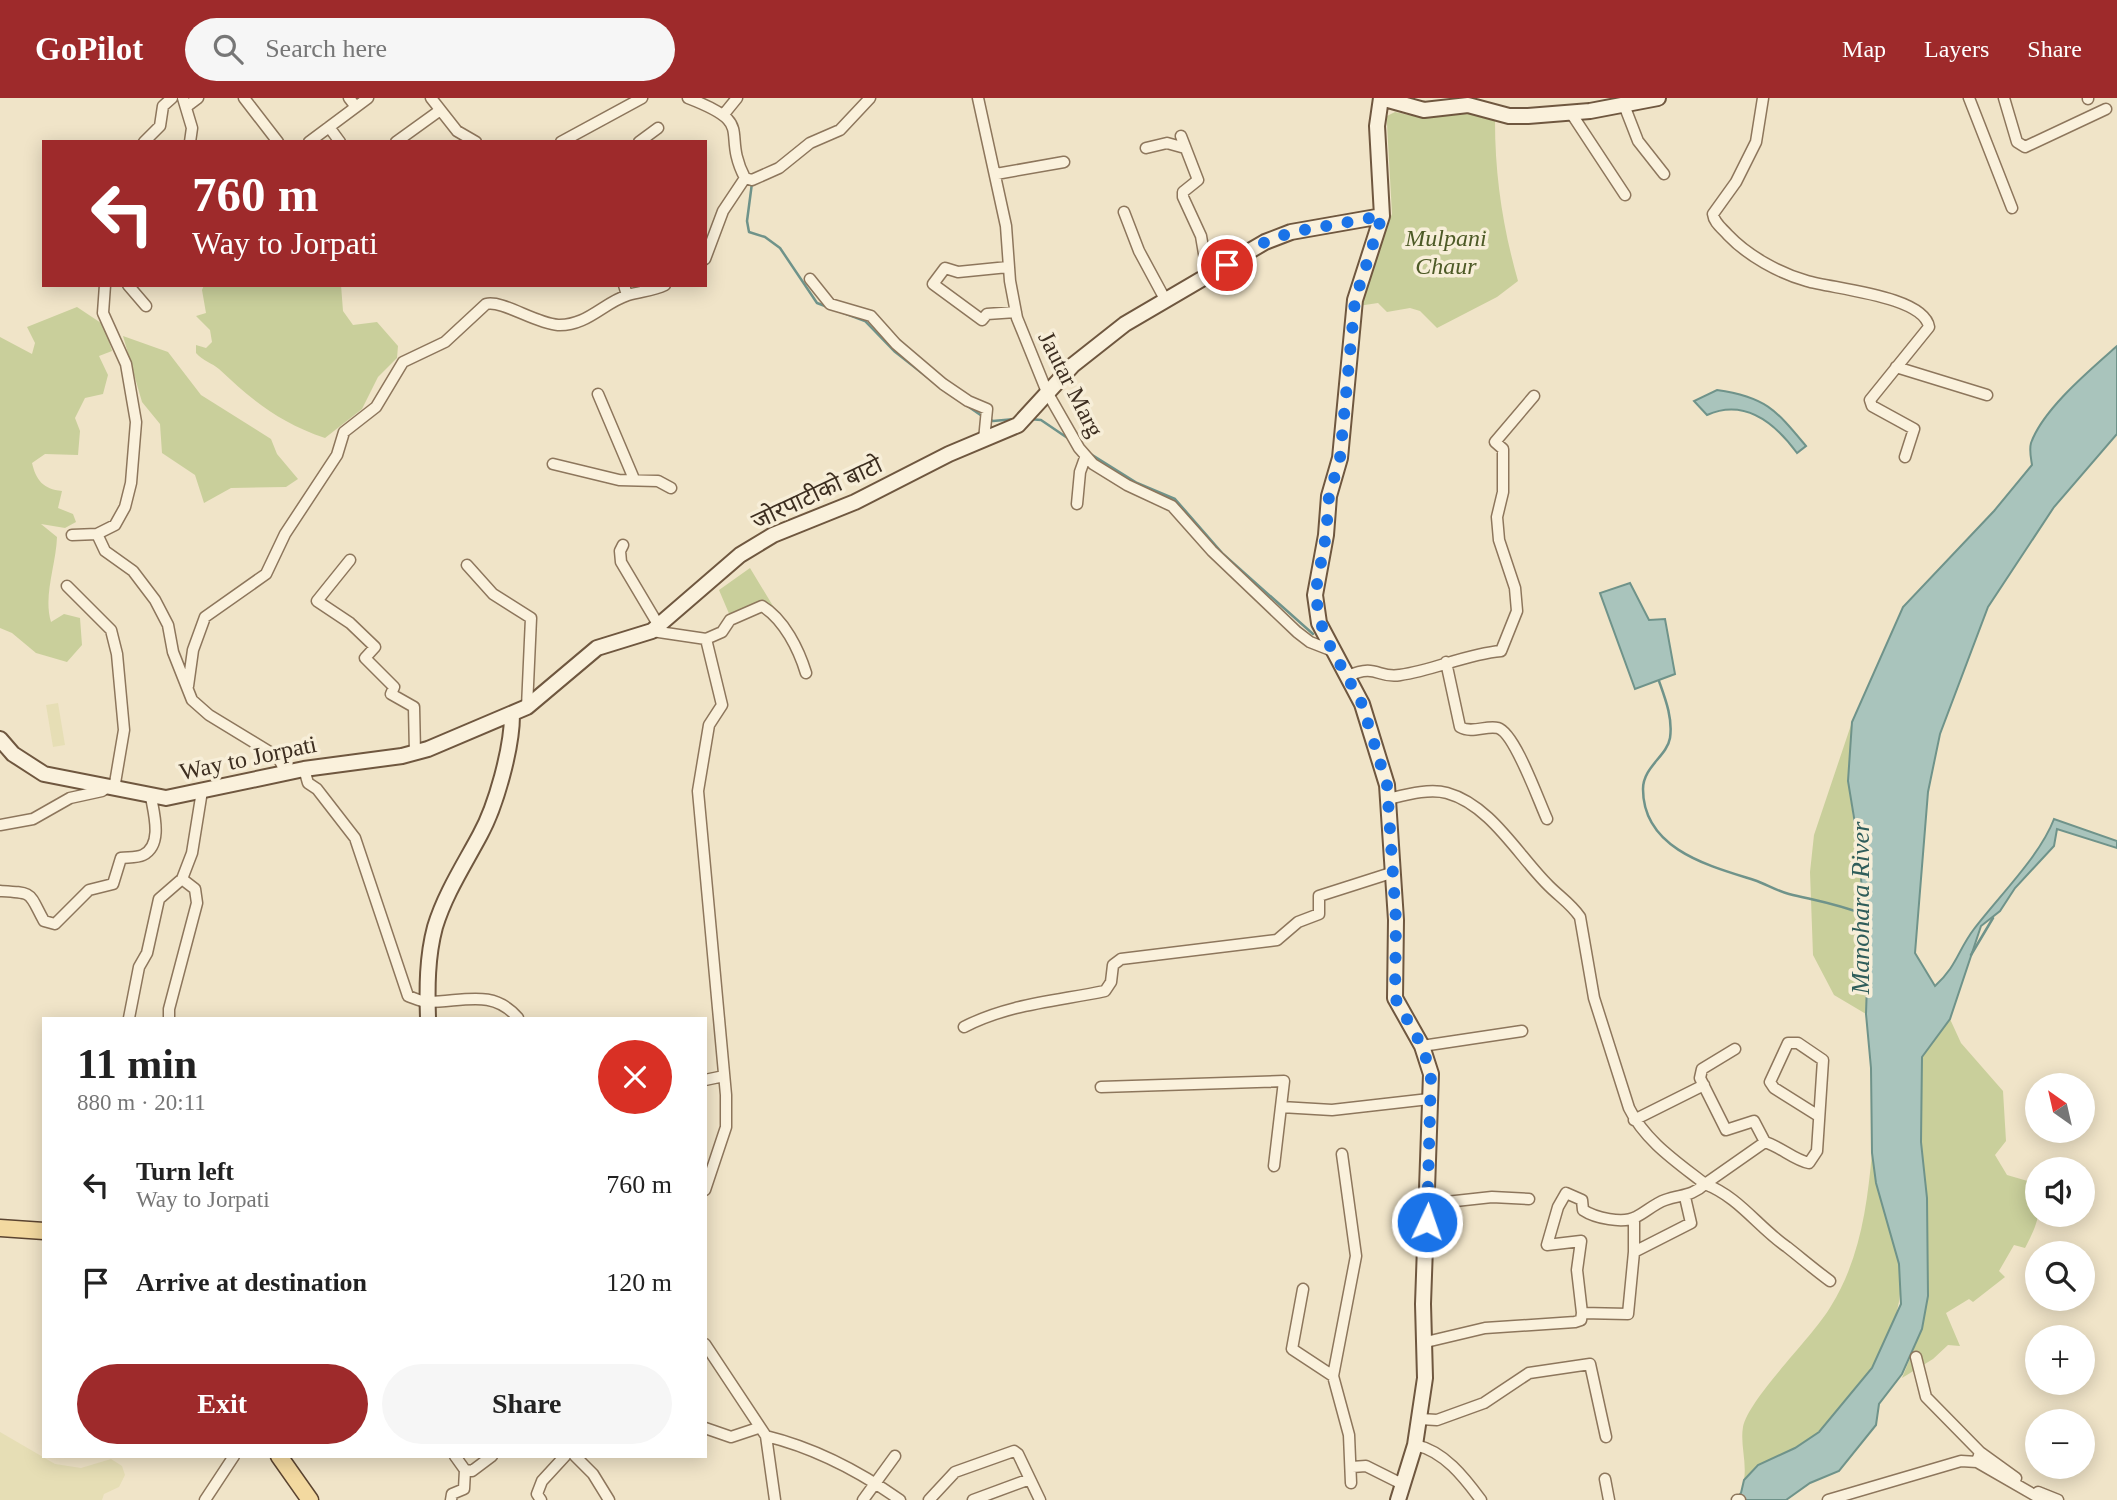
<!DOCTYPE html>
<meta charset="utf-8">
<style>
body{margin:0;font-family:"Times New Roman","Noto Sans Devanagari",serif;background:#f6f6f6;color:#222;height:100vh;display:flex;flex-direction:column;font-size:26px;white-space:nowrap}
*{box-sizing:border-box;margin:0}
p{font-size:23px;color:#767676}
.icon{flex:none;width:38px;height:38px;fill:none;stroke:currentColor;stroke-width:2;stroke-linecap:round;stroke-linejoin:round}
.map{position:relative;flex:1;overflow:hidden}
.panel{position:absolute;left:42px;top:919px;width:665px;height:441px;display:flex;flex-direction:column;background:#fff;border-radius:0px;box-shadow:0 4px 18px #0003}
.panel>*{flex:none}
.hud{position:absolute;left:42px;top:42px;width:665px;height:147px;border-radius:0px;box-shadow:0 4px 18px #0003;background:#9e2a2b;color:#fff;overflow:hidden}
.needle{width:46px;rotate:326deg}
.fabs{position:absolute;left:2025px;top:975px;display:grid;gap:14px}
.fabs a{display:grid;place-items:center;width:70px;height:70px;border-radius:50%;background:#fff;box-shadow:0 4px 18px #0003;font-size:35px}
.pin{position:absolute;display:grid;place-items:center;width:60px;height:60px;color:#fff;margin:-30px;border:4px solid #fff;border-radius:50%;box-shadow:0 2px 7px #0007}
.me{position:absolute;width:77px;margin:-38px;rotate:3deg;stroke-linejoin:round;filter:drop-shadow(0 0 5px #0008)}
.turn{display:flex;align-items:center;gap:24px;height:147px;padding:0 35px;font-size:32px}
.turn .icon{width:91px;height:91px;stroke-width:2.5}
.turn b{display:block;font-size:49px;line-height:60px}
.round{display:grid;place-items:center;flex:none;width:74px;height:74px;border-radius:37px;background:#f6f6f6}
.head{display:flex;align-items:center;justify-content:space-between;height:119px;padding:0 35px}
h1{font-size:42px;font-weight:800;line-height:52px}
.action{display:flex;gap:14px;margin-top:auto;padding:14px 35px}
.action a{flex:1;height:80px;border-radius:42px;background:#9e2a2b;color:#fff;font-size:28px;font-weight:800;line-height:80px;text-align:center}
.action a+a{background:#f6f6f6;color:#222}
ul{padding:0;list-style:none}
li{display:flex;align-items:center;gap:21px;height:98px;padding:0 35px}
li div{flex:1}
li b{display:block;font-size:26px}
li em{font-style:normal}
header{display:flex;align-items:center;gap:42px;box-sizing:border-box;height:98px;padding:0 35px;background:#9e2a2b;color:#fff}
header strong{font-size:33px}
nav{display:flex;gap:38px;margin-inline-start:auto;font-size:24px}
.search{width:490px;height:63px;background:#f6f6f6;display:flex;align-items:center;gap:18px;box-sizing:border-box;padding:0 24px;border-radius:38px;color:#767676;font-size:26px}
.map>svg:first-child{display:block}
.farmland{fill:#e6deb5}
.green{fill:#c9cf9b}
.water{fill:#a9c4bc;stroke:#6f938a;stroke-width:2}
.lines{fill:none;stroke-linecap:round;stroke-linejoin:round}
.stream{stroke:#6f938a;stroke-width:2.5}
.street-casing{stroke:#8d765c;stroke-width:13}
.secondary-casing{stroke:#6f573f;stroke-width:18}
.primary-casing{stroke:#5b4430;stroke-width:19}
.street{stroke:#faf1dc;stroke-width:10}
.secondary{stroke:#faf1dc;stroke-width:14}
.primary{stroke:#f3d9a0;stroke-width:16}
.route{stroke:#1a73e8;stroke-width:12;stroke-dasharray:0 21.6}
.labels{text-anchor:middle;stroke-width:7;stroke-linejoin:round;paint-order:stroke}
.park-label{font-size:24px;font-style:italic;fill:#4d5a26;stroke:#f7eed8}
.street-label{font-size:24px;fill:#3d2e20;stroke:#f7eed8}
.water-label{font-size:26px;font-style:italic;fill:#2f5d5a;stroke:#f7eed8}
</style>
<header>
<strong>GoPilot</strong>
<div class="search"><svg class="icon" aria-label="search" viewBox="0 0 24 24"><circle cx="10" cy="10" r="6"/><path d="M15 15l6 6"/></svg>Search here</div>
<nav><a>Map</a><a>Layers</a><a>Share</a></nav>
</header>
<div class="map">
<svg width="2117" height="1402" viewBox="0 0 2117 1402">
<rect width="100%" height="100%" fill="#f0e4c8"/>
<path class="farmland" d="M58,605l7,42 -12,2 -7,-42z
M0,1334l55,32 26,4 30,-9 11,7 3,9 -6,12 -15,7 -2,6h-102z"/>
<path class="green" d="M1395,14l23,5 62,-5 15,9c0,56 8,107 23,160l-21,16 -60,31 -17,-17 -10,-3 -23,4 -9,-9 -20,3 13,-43 21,-49 -5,-90v-8z
M204,187h137l2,26 10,14 24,-3 21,24 -1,12 -19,19 -16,32 -37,29c-46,-16 -72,-37 -106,-69 -7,-6 -16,-8 -23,-16v-8l10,3 6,-6 -2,-12 -14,-14 10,-3 -4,-23z
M77,209l27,18 8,26 -13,5 9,19 -5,19 -18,4 -10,20 5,13 -2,24 -33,-1 -13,9c4,17 11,26 30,28l-4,17 15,6 3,8 -11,6 -24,-4 16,13c-1,28 -14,59 -6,85l13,-8 16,4 2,27 -15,17 -31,-9 -24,-20 -12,-5v-291l32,17 3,-11 -8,-16z
M123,238l45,16 33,43 70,44 6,15 21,25 -12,8 -55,1 -27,15 -9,-28 -33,-22 -2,-29 -18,-22z
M750,470l23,38 -40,17 -14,-33z
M1852,624l-4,59 16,116 4,56 -2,61 -32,-19 -21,-40 -3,-83 4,-37z
M1950,921l11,24 42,48 3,50 -11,14 12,20 24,7c15,24 6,43 -6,66l-11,-3 -15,26 6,6 -32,25 -4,-3 -23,14 14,33 -12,-1 -15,14 -31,19 20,-49 6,-33 -1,-98 -6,-56 1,-85z
M1872,1055c5,38 20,72 27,109 12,63 -38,127 -79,168 -23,23 -53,26 -76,50 3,-18 -4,-36 -1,-53 6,-29 70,-90 88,-121 29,-47 36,-99 41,-153z"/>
<path class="water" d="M2117,248v88l-63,73 -66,100 -48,127 -12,58 -13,161 20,33c22,-20 23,-36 39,-57 25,-33 66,-73 80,-110l63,22v7l-60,-19 -3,17 -39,42 -15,23 -19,15 -31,93 -28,38 -1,85 6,56 1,98 -6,33 -20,45 -23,30 -3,21 -37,46 -29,12 -24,17h-51l6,-7 3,-13 14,-15 37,-17 24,-16 53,-64 29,-64 -2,-40 -23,-81 -4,-30 -1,-85 -5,-54 2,-61 -11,-117 -9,-55 4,-59 51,-115 91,-96 38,-46c-1,-7 -3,-15 -1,-22 12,-34 59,-73 86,-97z
M1717,292c49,7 59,20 89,56l-9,7c-22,-30 -52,-55 -90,-38l-13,-14z
M1630,485l19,37 16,-1 10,55 -40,15 -35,-96z"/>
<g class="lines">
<path class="stream" d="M752,85l-5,38 2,11 16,5 15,11 37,55 48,18 29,30 42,33
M947,294l35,24
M988,321l5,2 22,-2
M1029,321l12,1 28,19
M1089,355l48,30 38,16 48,55 90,80
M1659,583c6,17 14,37 11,57 -3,18 -27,29 -27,51 0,60 66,77 111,91 12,4 23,11 35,14 29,7 49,10 77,21
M1971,857l22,-37"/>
<g class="street-casing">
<path id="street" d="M183,0l9,30 -2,14
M244,0l34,44
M349,0l7,9
M431,0l26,33 19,11
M688,0c70,27 32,32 57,80
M978,0l28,128 4,55 7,37 30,74 32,56 14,16 34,21 45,21 40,45 85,81 13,10 23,9
M1763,0l-7,44 -20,40 -23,32c1,9 9,14 15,21 20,21 51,38 79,46 27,8 117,15 122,46l-59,73 2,6 42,23 -9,28
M1969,0l43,110
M2004,0l13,44 8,5 81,-38
M2088,0v1
M1624,7l14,36 26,33
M186,9l12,-9
M1571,15l54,82
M724,16l13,-16
M329,29l11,15
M1181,38l17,44 -15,12v5l18,39 7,41
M144,44l16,-16 3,-20 9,-8
M309,44l59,-44
M396,44l43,-31
M561,44l81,-44
M639,44l19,-14
M1146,50l21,-5 18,5
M996,76l68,-12
M1124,114l15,39 27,50
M705,161l18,-48 22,-33 7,2 27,-12 31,-25 30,-13 30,-32
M1008,169l-50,5 -13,-4 -12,16 49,36 5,-6 29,-2
M810,181l20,25 41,12 25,28 47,40 25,17 19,8 -3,31
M105,187l-2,28 23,51 10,58 -5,61 -6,24 -10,18 -18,9 8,17 28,20 22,29 13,25 5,27 19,48 17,15 69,42 8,16
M128,187l18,21
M624,187l3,10
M1896,269l91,28
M598,296l36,85
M553,366l66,16 39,1 13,7
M1077,406l3,-32 5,-14
M72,437l25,-1
M623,447l-3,6 1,11 38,64
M350,462l-33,41 33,22 25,24 -10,11 29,29 -3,7 23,13 1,46
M467,467l26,29 38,24 -4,89
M67,488l44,44 6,24 7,76 -10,59
M652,533l54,8 16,-7 8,-12 32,-14c22,13 37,44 44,67
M1446,564l14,65c12,7 26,-2 38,1 17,5 41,74 49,91
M1348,578c29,-13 30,3 52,-1 35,-5 66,-21 101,-24l16,-40 -2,-23 -16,-48 -2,-23 6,-25v-43l-8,-7 39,-46
M188,588l5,-36 12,-33 61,-43 19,-40 52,-79 7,-23 32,-25 27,-45 42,-20 41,-38c17,-4 48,19 72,21 29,1 45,-22 70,-30 13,-4 25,-4 37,-10
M304,671l4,14 9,6 38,49 53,158c6,2 14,6 21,6 33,0 64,-14 89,16
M1388,701c17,-4 41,-11 59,-6 44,12 72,64 102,93 11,11 22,18 31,31l14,81 35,110c16,33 48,54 76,76l60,-42c16,5 29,18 44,21l8,-12 6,-91 -25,-17h-10l-18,39 4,6 43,27
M0,727l33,-6 37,-21 32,-7 5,-4
M0,793c35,2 28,1 44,30l11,3 34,-34 24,-6 8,-26c6,-1 16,0 22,-3 20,-10 11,-41 8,-58
M129,920l10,-51 8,-14 12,-54 23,-20 10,-26 10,-62
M169,920v-9l28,-106 -2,-14 -13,-10
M964,929c44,-23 93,-26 141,-36l6,-9 2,-17 8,-6 156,-19 21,-18 21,-8v-18l72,-23
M1422,948l100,-15
M1735,951l-33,20 -2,9 26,52 28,-9 11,21
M705,982l19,-4
M1101,989l183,-6 -10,85
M1281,1009l51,3 97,-11
M1634,1022l70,-35
M1342,1056l14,102 -23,120 16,59 2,48
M705,1092l21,-63v-32l-28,-304 11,-66 13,-20 -16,-66
M1428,1106l64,-7 37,2
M1634,1121v33l57,-29 -6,-26
M1303,1191l-11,60 41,27
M1582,1215l-5,-43 4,-29 -34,4 11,-38 8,-14 16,7 1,10c12,8 40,14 53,7 10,-5 18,-13 29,-17 16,-6 26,-3 40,-16 34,13 53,43 82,63 14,11 28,23 43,34
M1426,1244l59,-14 90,-6 6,-2 1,-7 46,1 6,-62
M705,1246l61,92 9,64
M1916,1259l10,40 54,55 -3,10
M1420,1321l17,1 47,-17 45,-30 61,-9 16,73
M705,1330l26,9 27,-9
M766,1338c49,12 93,35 134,64
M1415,1347c29,6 49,32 66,55
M1980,1354l36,26
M455,1358l10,14 7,1 20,-15
M575,1358l18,18 16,26
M1352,1369l14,-1 38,19
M1605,1381l4,21
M2038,1394l20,8
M205,1402l29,-44
M451,1402l1,-6 12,-5 1,-19
M541,1402l-4,-6 5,-13 23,-25
M863,1402l32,-44
M929,1402l26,-28 59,-21 4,3 22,46
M973,1402l57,-21
M1737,1402h3
M1828,1402l133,-39 16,1 66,38"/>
</g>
<g class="secondary-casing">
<path id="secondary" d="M1381,0l-4,28 5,90 -27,84 -15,158 -11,38 -3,39 -11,60 4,28 43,81 25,81 9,135 -1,78 27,48 9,28 -8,230 2,74 -10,67 -17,55
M1381,0l43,12 44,-5 41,11h19l62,-5 68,-13
M0,641l13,15 31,20 122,24 138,-29 98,-13 26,-7 99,-42 70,-59 55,-17 88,-76 33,-20 82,-33 94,-48 69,-29 55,-60 52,-41 140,-82 26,-10 91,-16
M428,920c-1,-30 -1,-61 7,-91 10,-33 29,-62 45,-92 16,-29 32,-87 32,-120"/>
</g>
<g class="primary-casing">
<path id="primary" d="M0,1130l44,3
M279,1358l31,44"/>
</g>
<use href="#street" class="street"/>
<use href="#secondary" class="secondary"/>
<use href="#primary" class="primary"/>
</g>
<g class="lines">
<path class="route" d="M1227,167l38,-23 27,-10 90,-16 -27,84 -15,158 -11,38 -3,39 -11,60 9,40 38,69 25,81 9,135 -1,78 27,48 9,28 -4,148"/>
</g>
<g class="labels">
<g class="park-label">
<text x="1446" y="148">Mulpani<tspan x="1446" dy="28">Chaur</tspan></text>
</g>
<g class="street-label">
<text transform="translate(1071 286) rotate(63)" y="8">Jautar Marg</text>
<text transform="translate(817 395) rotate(-25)" y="8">जोरपाटीको बाटो</text>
<text transform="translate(248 660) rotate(-12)" y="8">Way to Jorpati</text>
</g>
<g class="water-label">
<text transform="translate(1860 810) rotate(-90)" y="9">Manohara River</text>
</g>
</g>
</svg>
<div class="fabs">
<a><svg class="needle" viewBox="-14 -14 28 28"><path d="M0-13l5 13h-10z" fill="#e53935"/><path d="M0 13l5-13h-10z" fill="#767676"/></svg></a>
<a><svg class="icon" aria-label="sound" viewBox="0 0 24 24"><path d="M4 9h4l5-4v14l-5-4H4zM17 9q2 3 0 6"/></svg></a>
<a><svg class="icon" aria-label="search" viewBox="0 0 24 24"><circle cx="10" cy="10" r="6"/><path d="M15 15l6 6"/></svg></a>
<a>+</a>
<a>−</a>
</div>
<div class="pin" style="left:1227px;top:167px;background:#d93025"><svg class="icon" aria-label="arrive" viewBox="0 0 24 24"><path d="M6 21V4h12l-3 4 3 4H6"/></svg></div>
<svg class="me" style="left:1427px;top:1124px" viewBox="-20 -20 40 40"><circle r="17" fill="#1a73e8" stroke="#fff" stroke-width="3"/><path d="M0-11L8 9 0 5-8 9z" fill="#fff"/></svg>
<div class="hud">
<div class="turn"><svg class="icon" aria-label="left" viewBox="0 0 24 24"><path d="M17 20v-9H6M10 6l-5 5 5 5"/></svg><div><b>760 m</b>Way to Jorpati</div></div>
</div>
<section class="panel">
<div class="head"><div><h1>11 min</h1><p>880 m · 20:11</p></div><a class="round" style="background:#d93025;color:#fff"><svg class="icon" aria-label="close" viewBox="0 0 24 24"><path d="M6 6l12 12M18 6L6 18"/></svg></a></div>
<ul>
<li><svg class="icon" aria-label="left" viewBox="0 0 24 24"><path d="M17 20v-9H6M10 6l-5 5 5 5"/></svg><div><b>Turn left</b><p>Way to Jorpati</p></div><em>760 m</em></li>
<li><svg class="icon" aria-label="arrive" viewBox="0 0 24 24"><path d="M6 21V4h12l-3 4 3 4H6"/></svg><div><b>Arrive at destination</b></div><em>120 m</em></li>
</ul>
<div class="action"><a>Exit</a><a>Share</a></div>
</section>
</div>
